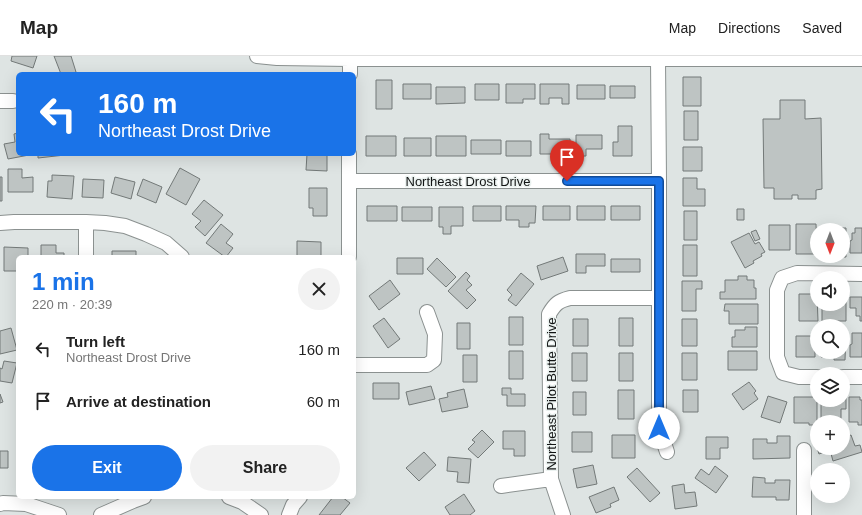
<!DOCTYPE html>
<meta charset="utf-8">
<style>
body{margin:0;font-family:Arial,sans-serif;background:#f2f2f2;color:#222;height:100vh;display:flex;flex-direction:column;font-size:15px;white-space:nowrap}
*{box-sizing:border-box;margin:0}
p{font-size:13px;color:#767676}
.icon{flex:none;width:22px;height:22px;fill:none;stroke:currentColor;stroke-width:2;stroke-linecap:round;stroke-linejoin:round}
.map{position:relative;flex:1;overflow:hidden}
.sheet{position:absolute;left:16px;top:199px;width:340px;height:244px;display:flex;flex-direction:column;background:#fff;border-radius:6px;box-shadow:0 4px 16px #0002}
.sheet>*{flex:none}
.banner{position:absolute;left:16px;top:16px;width:340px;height:84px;border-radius:6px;box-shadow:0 4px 16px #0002;background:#1a73e8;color:#fff;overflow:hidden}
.needle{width:26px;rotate:180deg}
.buttons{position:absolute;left:810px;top:167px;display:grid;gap:8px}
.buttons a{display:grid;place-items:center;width:40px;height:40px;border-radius:50%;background:#fff;box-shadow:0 4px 16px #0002;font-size:20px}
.pin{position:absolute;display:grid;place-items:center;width:34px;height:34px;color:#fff;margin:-41px -17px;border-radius:50% 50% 50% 0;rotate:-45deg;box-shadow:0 0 4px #0007}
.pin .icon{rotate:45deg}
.me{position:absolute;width:44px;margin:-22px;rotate:0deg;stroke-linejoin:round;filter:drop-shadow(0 0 3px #0008)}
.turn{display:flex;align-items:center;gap:14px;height:84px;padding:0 16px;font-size:18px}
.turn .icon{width:52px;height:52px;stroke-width:2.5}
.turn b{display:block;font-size:28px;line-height:34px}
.round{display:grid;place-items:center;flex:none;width:42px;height:42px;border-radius:21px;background:#f2f2f2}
.head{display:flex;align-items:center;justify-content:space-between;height:68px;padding:0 16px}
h1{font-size:24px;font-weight:800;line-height:30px;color:#1a73e8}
.primary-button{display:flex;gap:8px;margin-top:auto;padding:8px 16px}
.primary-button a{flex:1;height:46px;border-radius:24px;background:#1a73e8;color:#fff;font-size:16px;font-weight:800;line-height:46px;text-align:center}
.primary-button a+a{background:#f2f2f2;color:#222}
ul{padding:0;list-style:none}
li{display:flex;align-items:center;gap:12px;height:52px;padding:0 16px}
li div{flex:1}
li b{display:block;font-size:15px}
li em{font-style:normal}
header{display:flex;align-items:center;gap:24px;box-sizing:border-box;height:56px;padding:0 20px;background:#fff;border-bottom:1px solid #e0e0e0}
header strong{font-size:19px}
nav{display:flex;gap:22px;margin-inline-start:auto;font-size:14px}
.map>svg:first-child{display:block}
.building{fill:#bec4c3;stroke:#737978}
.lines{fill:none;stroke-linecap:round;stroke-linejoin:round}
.minor-casing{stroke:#8b9190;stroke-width:16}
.minor{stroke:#fff;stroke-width:14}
.route-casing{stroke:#114b97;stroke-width:10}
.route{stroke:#1a73e8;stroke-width:7}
.labels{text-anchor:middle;stroke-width:3;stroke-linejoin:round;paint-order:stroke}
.street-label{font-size:13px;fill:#121414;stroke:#ebf2f0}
</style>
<header>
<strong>Map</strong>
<nav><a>Map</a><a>Directions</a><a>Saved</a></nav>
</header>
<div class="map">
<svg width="862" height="459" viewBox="0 0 862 459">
<rect width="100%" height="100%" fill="#dee4e3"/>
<path class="building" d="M12,0h25l-4,12 -22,-7z
M54,0h17l5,16 -5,2h-10z
M683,21h18v29h-18z
M376,24h16v29h-16z
M403,28h28v15h-28z
M475,28h24v16h-24z
M506,28h29v15h-12v4h-17z
M540,28h29v20h-7v-6h-13v6h-9z
M577,29h28v14h-28z
M610,30h25v12h-25z
M436,31h29v16l-29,1z
M780,44h25v19l16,-1 1,71 -6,1v9h-18v-4h-6v4h-18v-11h-10l-1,-69h17z
M684,55h14v29h-14z
M618,70h14v30h-19v-14h5z
M18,77v21l11,1 -21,4 -4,-15 11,-2 -1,-8z
M540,78h9v5h21v15h-30z
M576,79h26v14h-16v7h-10z
M366,80h30v20h-30z
M436,80h30v20h-30z
M404,82h27v18h-27z
M471,84h30v14h-30z
M506,85h25v15h-25z
M683,91h19v24h-19z
M38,98h36l-36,4z
M307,98h20v17l-21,-1z
M180,112l20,11 -14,26 -20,-11z
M8,113h14v9l11,-1v15h-25z
M52,119l22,1 -2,23 -25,-2 1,-16h4z
M0,121h2v24h-2z
M115,121l20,5 -4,17 -20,-6z
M683,122h14v11h8v17h-22z
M83,123l21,1 -1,18 -21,-1z
M143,123l19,8 -6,16 -19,-8z
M309,132h18v28h-14v-8h-4z
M204,144l19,15 -18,21 -10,-9 6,-6 -9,-7z
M367,150h30v15h-30z
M473,150h28v15h-28z
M506,150h30l-1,17h-6v4h-10v-7h-13z
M543,150h27v14h-27z
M577,150h28v14h-28z
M611,150h29v14h-29z
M402,151h30v14h-30z
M439,151h24v19h-12v8h-8v-7h-4z
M737,153h7v11h-7z
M684,155h13v29h-13z
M221,168l12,10 -7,9 7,5 -7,9h-1l-19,-14z
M796,168h20l1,30h-21z
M769,169h21v25h-21z
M822,172h24v29h-11l8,-1v-26h-21z
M855,172h7v25h-12v-12l2,-1v-7h3z
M756,174l4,9 -5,2 -4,-9z
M749,177l6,11 4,-2 6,10 -4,2 1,2 -9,5 1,2 -9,5 -14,-26z
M297,185l24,1v15h-24z
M41,189h15v8h8v4h-23z
M683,189h14v31h-14z
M4,191l24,1v9h-10v14h-14z
M112,195h24v6h-24z
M576,198h29v12h-19v7h-10z
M563,201l5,14 -27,9 -4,-14z
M397,202h26v16h-26z
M437,202l19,19 -10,10 -19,-18z
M611,203h29v13h-29z
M466,216l4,4 -3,4 5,5 -6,5 10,10 -9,9 -19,-18z
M521,217l13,11 -18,22 -8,-6 4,-5 -5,-5z
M738,220h9v4h7v8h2v11h-36v-7h5v-12h13z
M390,224l10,14 -21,16 -10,-14z
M682,225h20v8h-6v22h-14z
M799,238h18l1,27h-19z
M843,238h3v27h-24v-17h21z
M850,241h12v24h-2v-5h-4v-8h-6z
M725,248h33v20h-29v-13h-5z
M509,261h14v28h-14z
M384,262l16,21 -12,9 -15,-22z
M619,262h14v28h-14z
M573,263h15v27h-15z
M682,263h15v27h-15z
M457,267h13v26h-13z
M745,271h12v20h-25v-10h3v-7h10z
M11,272l6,22 -17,4v-23z
M843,275h3l-1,29h-11v-3h-13v-5h22z
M852,277h10v24h-12v-12l2,-1z
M796,280h19v21h-19z
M509,295h14v28h-14z
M728,295h29v19h-29z
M572,297h15v28h-15z
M619,297h14v28h-14z
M682,297h15v27h-15z
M463,299h14v27h-14z
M4,305l13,2 -5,20 -12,-2v-13l2,1z
M749,326l7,9 -2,2 4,6 -15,11 -11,-16z
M373,327h26v16h-26z
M431,330l4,13 -26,6 -3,-13z
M502,332h9v6h14v12h-18v-11h-5z
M464,333l4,18 -26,5 -3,-13 9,-2 -1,-4z
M618,334h16v29h-16z
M683,334h15v22h-15z
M573,336h13v23h-13z
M0,338l3,8 -3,1z
M768,340l19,6 -7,21 -19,-6z
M794,341h23v28h-8v-2h-15z
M843,341h3v12h-5v13h-20v-22h22z
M849,341h11v3h2v25h-4v-3h-9z
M482,374l12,12 -16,16 -10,-9 7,-7 -3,-2z
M503,375h22v25h-11v-7h-11z
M572,376h20v20h-20z
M612,379h23v23h-23z
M851,379l4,11 5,-1 2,7 -29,9 -3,-11 -11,4 -4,-12 2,-1v7h26v-10z
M777,380h13v22l-37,1v-20h14v4h10z
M706,381h22v11h-8v11h-14z
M0,395h8v17h-8z
M424,396l12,13 -17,16 -13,-13z
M448,401l23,2 -2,24 -12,-1 1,-10 -11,-1z
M593,409l4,19 -20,4 -4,-19z
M715,410l13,10 -12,17 -21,-15 6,-9 8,6z
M637,412l23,25 -10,9 -23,-25z
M753,421l12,1v5h10v-3h15l-1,20h-13v-3h-24z
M684,428l1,9 10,-1 2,14 -22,3 -3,-23z
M614,431l5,13 -9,4 1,3 -15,6 -7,-16z
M464,438l11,17 -5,4h-20l-5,-8z
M333,441h9l8,6 -10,12h-21z"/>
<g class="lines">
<g class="minor-casing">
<path id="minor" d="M257,0l20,2 73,1h512
M658,3l1,122v247l8,24
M350,18v-18
M0,45h13
M349,125h310
M86,166v35
M0,167l14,-1h72l19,1 20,3 21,8 20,9 16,14
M349,201v-103
M354,309h73l7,-5 1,-26 -8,-22
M817,321h-18l-16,-4 -6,-16v-67l5,-12 15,-5 65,1
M843,321h19
M501,430l50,-7
M229,441l13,5 19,13
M0,448l3,-1 23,1 33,11
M101,459l32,-14 11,-4
M289,459l4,-10 7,-8
M563,459l-12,-36 -2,-165c6,-10 9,-13 21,-16h89
M804,459v-65"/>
</g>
<use href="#minor" class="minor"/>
</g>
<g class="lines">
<g class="route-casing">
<path id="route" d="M567,125h92v247"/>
</g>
<use href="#route" class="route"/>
</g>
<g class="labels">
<g class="street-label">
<text x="468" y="130">Northeast Drost Drive</text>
<text transform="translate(551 338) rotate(-90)" y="5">Northeast Pilot Butte Drive</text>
</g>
</g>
</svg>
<div class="buttons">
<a><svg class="needle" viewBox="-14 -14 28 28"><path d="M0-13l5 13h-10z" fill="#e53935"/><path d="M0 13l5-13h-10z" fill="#767676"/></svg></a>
<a><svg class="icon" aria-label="sound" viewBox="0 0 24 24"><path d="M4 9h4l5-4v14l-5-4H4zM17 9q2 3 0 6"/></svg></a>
<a><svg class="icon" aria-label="search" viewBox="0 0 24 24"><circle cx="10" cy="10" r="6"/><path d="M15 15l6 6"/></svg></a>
<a><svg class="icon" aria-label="layers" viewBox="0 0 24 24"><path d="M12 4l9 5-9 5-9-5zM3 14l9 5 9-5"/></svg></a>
<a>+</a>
<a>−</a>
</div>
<div class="pin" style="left:567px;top:125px;background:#d93025"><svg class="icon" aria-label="arrive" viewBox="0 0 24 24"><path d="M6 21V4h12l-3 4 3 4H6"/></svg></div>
<svg class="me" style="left:659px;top:372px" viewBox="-20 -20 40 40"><circle r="19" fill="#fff"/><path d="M0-13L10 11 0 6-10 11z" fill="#1a73e8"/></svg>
<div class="banner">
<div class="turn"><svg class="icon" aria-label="left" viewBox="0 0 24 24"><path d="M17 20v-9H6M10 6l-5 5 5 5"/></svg><div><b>160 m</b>Northeast Drost Drive</div></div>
</div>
<section class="sheet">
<div class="head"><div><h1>1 min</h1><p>220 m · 20:39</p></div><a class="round"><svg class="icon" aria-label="close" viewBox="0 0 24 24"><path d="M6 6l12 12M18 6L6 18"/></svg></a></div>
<ul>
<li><svg class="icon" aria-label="left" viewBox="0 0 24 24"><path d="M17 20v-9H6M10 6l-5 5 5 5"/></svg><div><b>Turn left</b><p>Northeast Drost Drive</p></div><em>160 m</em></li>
<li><svg class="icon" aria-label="arrive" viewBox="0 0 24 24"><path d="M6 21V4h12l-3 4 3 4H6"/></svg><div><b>Arrive at destination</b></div><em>60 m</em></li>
</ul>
<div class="primary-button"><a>Exit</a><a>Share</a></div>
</section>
</div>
